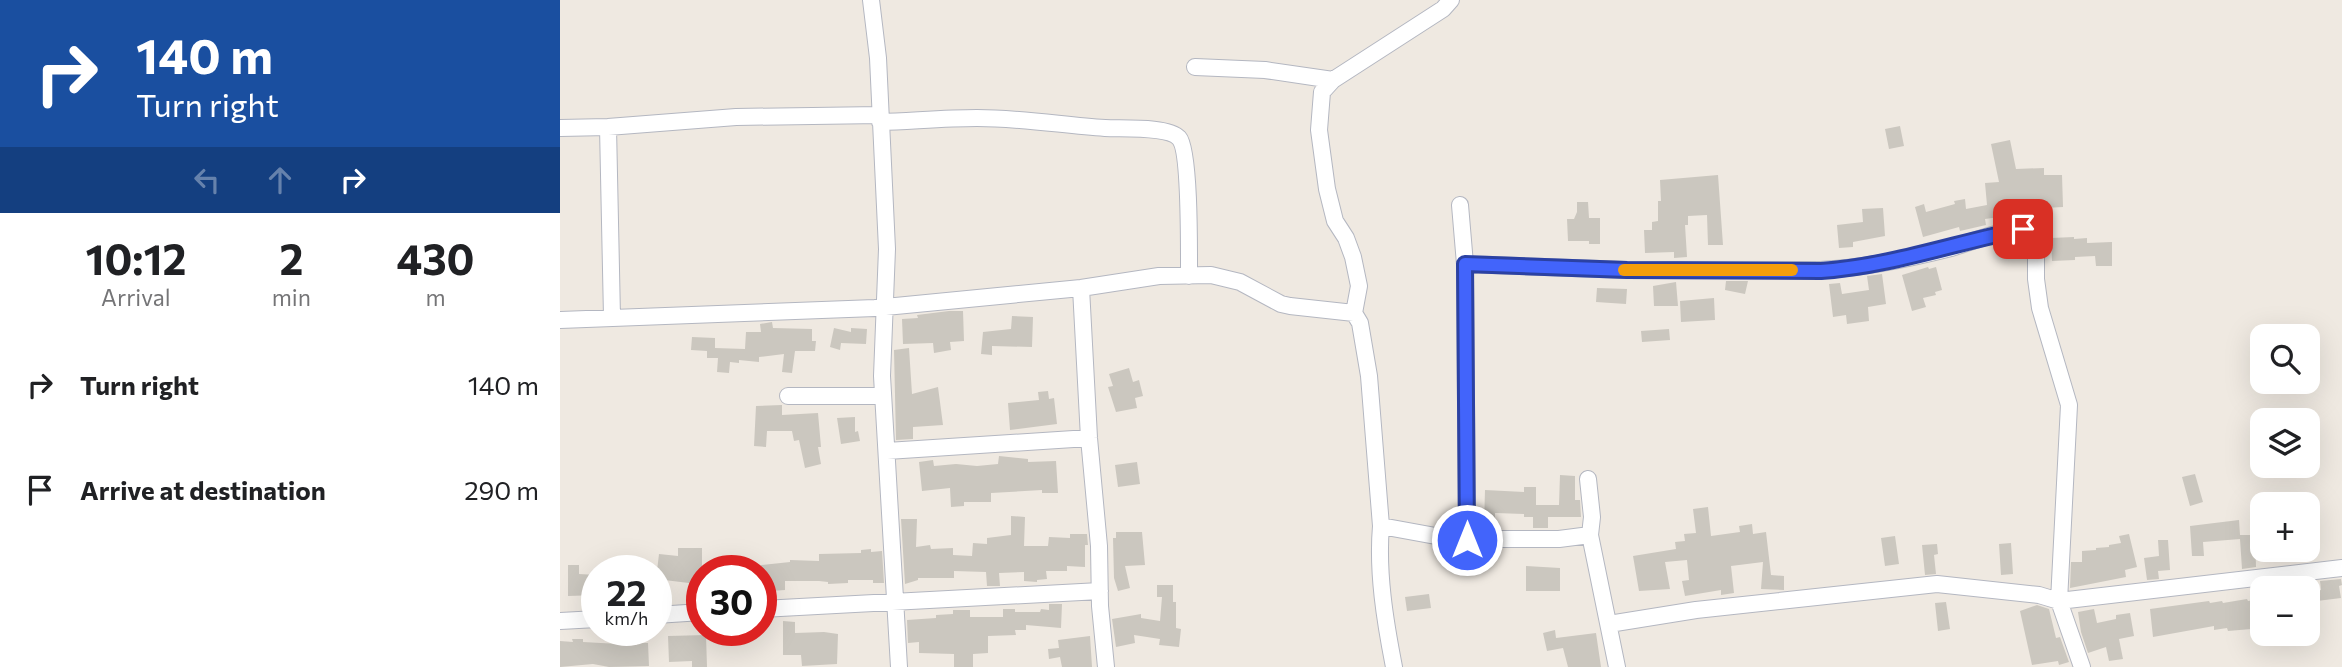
<!DOCTYPE html>
<meta charset="utf-8">
<style>
body{margin:0;font-family:Commissioner,sans-serif;background:#f2f2f2;color:#202124;height:100vh;display:flex;flex-direction:column;font-size:26px;white-space:nowrap}
*{box-sizing:border-box;margin:0}
p{font-size:23px;color:#757577}
.icon{flex:none;width:38px;height:38px;fill:none;stroke:currentColor;stroke-width:2;stroke-linecap:round;stroke-linejoin:round}
.map{position:relative;flex:1;overflow:hidden}
.details{display:flex;flex-direction:column;background:#fff;width:560px}
.details>*{flex:none}
.top-card{background:#1a4fa0;color:#fff;overflow:hidden}
.fabs{position:absolute;left:1690px;top:324px;display:grid;gap:14px}
.fabs a{display:grid;place-items:center;width:70px;height:70px;border-radius:14px;background:#fff;box-shadow:0 7px 28px #0002;font-size:35px}
.speed{position:absolute;left:21px;top:555px;display:flex;gap:14px;font-size:35px;font-weight:700;text-align:center}
.speed>*{display:grid;place-content:center;width:91px;height:91px;border-radius:50%;background:#fff;box-shadow:0 7px 28px #0002;line-height:1}
.speed small{font-size:18px;font-weight:400}
.speed .limit{border:10px solid #d22;background:#fff;color:#111}
.pin{position:absolute;display:grid;place-items:center;width:60px;height:60px;color:#fff;margin:-30px;border-radius:14px;box-shadow:0 4px 10px #0006}
.me{position:absolute;width:77px;margin:-38px;rotate:0deg;stroke-linejoin:round;filter:drop-shadow(0 0 5px #0008)}
.turn{display:flex;align-items:center;gap:24px;height:147px;padding:0 21px;font-size:32px}
.turn .icon{width:91px;height:91px;stroke-width:2.5}
.turn b{display:block;font-size:49px;line-height:60px}
.lanes{display:flex;align-items:center;height:66px;padding:0 21px;background:#0003;justify-content:center;gap:35px;direction:ltr}
.lanes .off{opacity:.35}
.eta{display:flex;justify-content:space-evenly;align-items:center;height:119px;text-align:center}
.eta b{font-size:42px;font-weight:700;line-height:49px}
ul{padding:0;list-style:none}
li{display:flex;align-items:center;gap:21px;height:105px;padding:0 21px}
li div{flex:1}
li b{display:block;font-size:26px}
li em{font-style:normal}
main{display:flex;flex:1;min-height:0}
.map>svg:first-child{display:block}
.building{fill:#cbc7bf}
.lines{fill:none;stroke-linecap:round;stroke-linejoin:round}
.minor-casing{stroke:#b4b7c1;stroke-width:18}
.minor{stroke:#fff;stroke-width:16}
.route-casing{stroke:#2b41a3;stroke-width:18}
.route{stroke:#4264fb;stroke-width:12}
.slow{stroke:#f59e0b;stroke-width:12}
</style>
<main>
<section class="details">
<div class="top-card">
<div class="turn"><svg class="icon" aria-label="right" viewBox="0 0 24 24"><path d="M7 20v-9h11M14 6l5 5-5 5"/></svg><div><b>140 m</b>Turn right</div></div>
<div class="lanes"><svg class="icon off" aria-label="left" viewBox="0 0 24 24"><path d="M17 20v-9H6M10 6l-5 5 5 5"/></svg><svg class="icon off" aria-label="ahead" viewBox="0 0 24 24"><path d="M12 20V5M6 11l6-6 6 6"/></svg><svg class="icon" aria-label="right" viewBox="0 0 24 24"><path d="M7 20v-9h11M14 6l5 5-5 5"/></svg></div>
</div>
<div class="eta">
<div><b>10:12</b><p>Arrival</p></div>
<div><b>2</b><p>min</p></div>
<div><b>430</b><p>m</p></div>
</div>
<ul>
<li><svg class="icon" aria-label="right" viewBox="0 0 24 24"><path d="M7 20v-9h11M14 6l5 5-5 5"/></svg><div><b>Turn right</b></div><em>140 m</em></li>
<li><svg class="icon" aria-label="arrive" viewBox="0 0 24 24"><path d="M6 21V4h12l-3 4 3 4H6"/></svg><div><b>Arrive at destination</b></div><em>290 m</em></li>
</ul>
</section>
<div class="map">
<svg width="1782" height="667" viewBox="0 0 1782 667">
<rect width="100%" height="100%" fill="#efe9e1"/>
<path class="building" d="M1340,126l4,20 -15,3 -4,-20z
M1450,140l6,29 28,-1v7h18l1,32 -18,1 1,7h-12l-1,-8 -34,2 1,8 -15,2 1,6 -26,6 -1,-4 -36,10 -8,-30 9,-3 2,8 29,-8 -1,-3 11,-2 1,10 21,-4 -2,-22 14,-1 -8,-38z
M1158,175l5,70h-15l-1,-30 -19,1v9h-3l2,32 -13,1v-6l-29,1 -1,-23h8v-8l6,-1v-20h3l-1,-21z
M1017,202h11l1,16h11v26h-11v-3h-21l-1,-22h7l3,-7z
M1323,208l2,28 -32,6v5l-14,1 -2,-23 26,-3 -1,-13z
M1514,237v2l13,-1v5l25,-1v24h-16l-1,-10 -20,1v3l-23,1 -1,-23z
M1368,267l1,2 7,-2 6,23 -7,2 1,3 -13,3 3,9 -14,4 -10,-36z
M1322,274l4,30 -18,3 1,14 -22,3 -1,-9 -13,2 -4,-33 11,-1 2,11 27,-4 -2,-14z
M1166,281h22l-3,13 -20,-4z
M1116,282l2,24h-24l-1,-20z
M1037,288l30,1 -1,15 -30,-2z
M1154,298l1,22 -34,2 -1,-21z
M389,311h14l1,30 -14,1 1,8 -17,3 -1,-10 -30,1 -1,-25 16,-1 -1,-3z
M452,316l21,1 -1,30 -40,-1v9l-11,-1 2,-22 28,-3z
M212,322l1,6 39,1v12h4l-1,10h-20l-3,22 -10,-1 2,-18 -25,3v5l-20,-2v3l-9,-1 -1,11 -12,-1 1,-14h-11v-7l-16,-1 1,-13 23,1v10l30,1 1,-17h15l-1,-8z
M274,328l17,4v-4l16,1 -1,15 -25,-1 -1,7 -10,-3z
M1109,329l1,11 -28,2 -1,-11z
M349,348l3,46 26,-7 5,38 -30,2v12l-17,1 -2,-90z
M569,368l4,14 6,-2 4,16 -8,2 2,10 -21,4 -8,-25 5,-1 -4,-12z
M488,391l1,8 5,-1 3,26 -47,6 -2,-27 31,-3 -1,-8z
M222,405v10l36,-2 3,34h-3l3,17 -16,4 -6,-28 -5,1 -2,-10h-25l-1,16 -12,-1 2,-40z
M295,417v15l3,-1 2,10 -19,3 -4,-26z
M439,456l29,3v3l28,-1 2,32h-16v-3l-51,3v9h-27v4l-13,1 -1,-19 -28,3 -3,-29 14,-2 1,6 22,-2 21,2 21,-2z
M577,462l3,22 -22,3 -3,-22z
M1635,474l8,28 -13,4 -8,-29z
M1000,475l15,1v24h5l1,17h-33v11h-15v-11h-9v-3l-29,-1v14h-11l1,-37 39,2v-5h12v18h23z
M1148,507l3,29 29,-4 -1,-6 13,-2 1,10 13,-2 5,43 13,1v14l-23,-1 2,-27 -32,4 3,27 -13,2v-5l-36,6 -3,-15 7,-1 -2,-20 -22,2 5,27 -31,2 -6,-35 43,-7 -1,-7 10,-1 -1,-7 12,-1 -3,-24z
M451,516l14,1 -1,29h24l1,-9 21,1v-4h17l1,11h-3v22l-18,-1v5h-21l1,8 -10,1v2l-13,-1v-9l-25,1 1,13h-13l-1,-14 -32,-1v7h-36v2l-13,4 -4,-65h16l-1,28 14,-2 1,4 22,-1v7l19,1 1,-13 14,1v-6l24,-3z
M1679,520l1,15h15l1,32 -14,2 -2,-30 -37,3 1,14h-12l-2,-30z
M556,532h26l3,33 -20,1 5,22 -12,3 -4,-13 -1,-40h3z
M1569,534l8,33 -12,3 1,7 -56,11 1,-26h11v-11l14,-1v-2l13,-1v-2l12,-2 -2,-7z
M1335,536l4,28 -14,2 -4,-28z
M1598,540h10l2,30 -12,1 1,8 -12,1 -3,-22 15,-2z
M1451,543l2,31 -12,1 -2,-31z
M1377,544l1,10 -4,1 2,19 -11,1 -3,-30z
M118,548h24v47l-14,-2 1,-10 -33,-4 3,-25 19,2z
M311,549v3l11,-1 2,32h-11v-3h-25v3l-20,1v-2l-9,-1h-34v9l-14,1 -1,-6h-9v-20l29,-3v-2l29,1v-7l42,-1v-3z
M8,565h11v9l18,1v20l-29,1z
M966,566l34,2v23h-34z
M1781,579l1,6 -3,1 2,12 -24,3 2,15 -11,2v-32h7l1,5 5,-1 -1,-9z
M597,585h16v17h3v26l5,1 -2,18 -20,-2 1,-6 -26,-4 1,8 -19,4 -4,-28 29,-5v4l19,3 2,-24h-5z
M869,594l2,14 -24,3 -2,-14z
M1687,599l1,2 15,-2v29l-35,3 -1,-3 -13,2v-4l-61,11 -3,-28 59,-8 1,2 12,-2 1,2z
M1386,602l4,27 -12,2 -3,-28z
M489,604h13l-1,24 -35,-3v5h-11l1,5 -28,1v17l-15,1v13h-19v-13l-35,-1v-11l-11,1 -1,-23 29,-2v-3l17,-1v-4h17v7h33v-8h12v3h25l1,-3 8,1z
M1477,605l12,4 7,29 4,-1 9,25 -10,3 -1,-4 -26,4 -12,-54z
M1534,609l3,14 19,-4v-4l14,-2 4,23 -15,3 4,20 -14,2 -3,-14 -18,6 -7,-21 -3,-20z
M223,621l12,1v11l29,-1 14,2 -1,30 -35,2 -1,-11h-18z
M995,630l1,8 40,-5 5,34h-33l-5,-19 -16,3 -4,-18z
M146,635l1,32h-15v-6l-23,1 -1,-26z
M530,636l2,31h-30l-2,-10 -11,2 -1,-10 11,-1 -1,-8z
M12,639h11v3l54,3v-2h11l1,23 -40,1 -16,-3 -33,3v-26l13,1z"/>
<g class="lines">
<g class="minor-casing">
<path id="minor" d="M311,0l7,58 9,191 -5,127 17,291
M635,67l70,3 68,10
M320,122c32,-1 65,-4 97,-4 43,0 85,7 128,10 17,1 63,-2 74,10 11,12 10,116 10,138
M48,127l4,190
M0,128l48,-1 128,-10 144,-2
M900,205l5,59
M521,288l8,150 10,108 1,60 6,61
M0,320l315,-12 206,-20 78,-12 52,-1 29,7 41,22 9,2 64,7
M228,396h95
M327,451l202,-13
M1028,479l4,38 -2,18 27,132
M821,526l-12,-150 -9,-53 -6,-10 5,-27 -6,-29 -7,-19 -11,-17 -8,-32 -8,-59 3,-38 11,-12 110,-71 8,-9
M907,540l-2,-276 162,6h193c45,-2 88,-11 131,-22 25,-7 54,-21 80,-18l5,11v38l4,29 29,97 -10,196 23,66
M201,609l339,-18
M96,615l46,-3
M0,621l37,-2
M1049,624l87,-14 241,-26 102,11 20,6 283,-33
M834,667c-9,-46 -17,-95 -13,-141l71,13h107l31,-4"/>
</g>
<use href="#minor" class="minor"/>
</g>
<g class="lines">
<g class="route-casing">
<path id="route" d="M907,540l-2,-276 162,6 194,1c69,-5 134,-28 202,-42"/>
</g>
<use href="#route" class="route"/>
<path class="slow" d="M1064,270h168"/>
</g>
</svg>
<div class="fabs">
<a><svg class="icon" aria-label="search" viewBox="0 0 24 24"><circle cx="10" cy="10" r="6"/><path d="M15 15l6 6"/></svg></a>
<a><svg class="icon" aria-label="layers" viewBox="0 0 24 24"><path d="M12 4l9 5-9 5-9-5zM3 14l9 5 9-5"/></svg></a>
<a>+</a>
<a>−</a>
</div>
<div class="speed"><div>22<small>km/h</small></div><div class="limit">30</div></div>
<div class="pin" style="left:1463px;top:229px;background:#d93025"><svg class="icon" aria-label="arrive" viewBox="0 0 24 24"><path d="M6 21V4h12l-3 4 3 4H6"/></svg></div>
<svg class="me" style="left:907px;top:540px" viewBox="-20 -20 40 40"><circle r="17" fill="#4264fb" stroke="#fff" stroke-width="3"/><path d="M0-11L8 9 0 5-8 9z" fill="#fff"/></svg>
</div>
</main>
